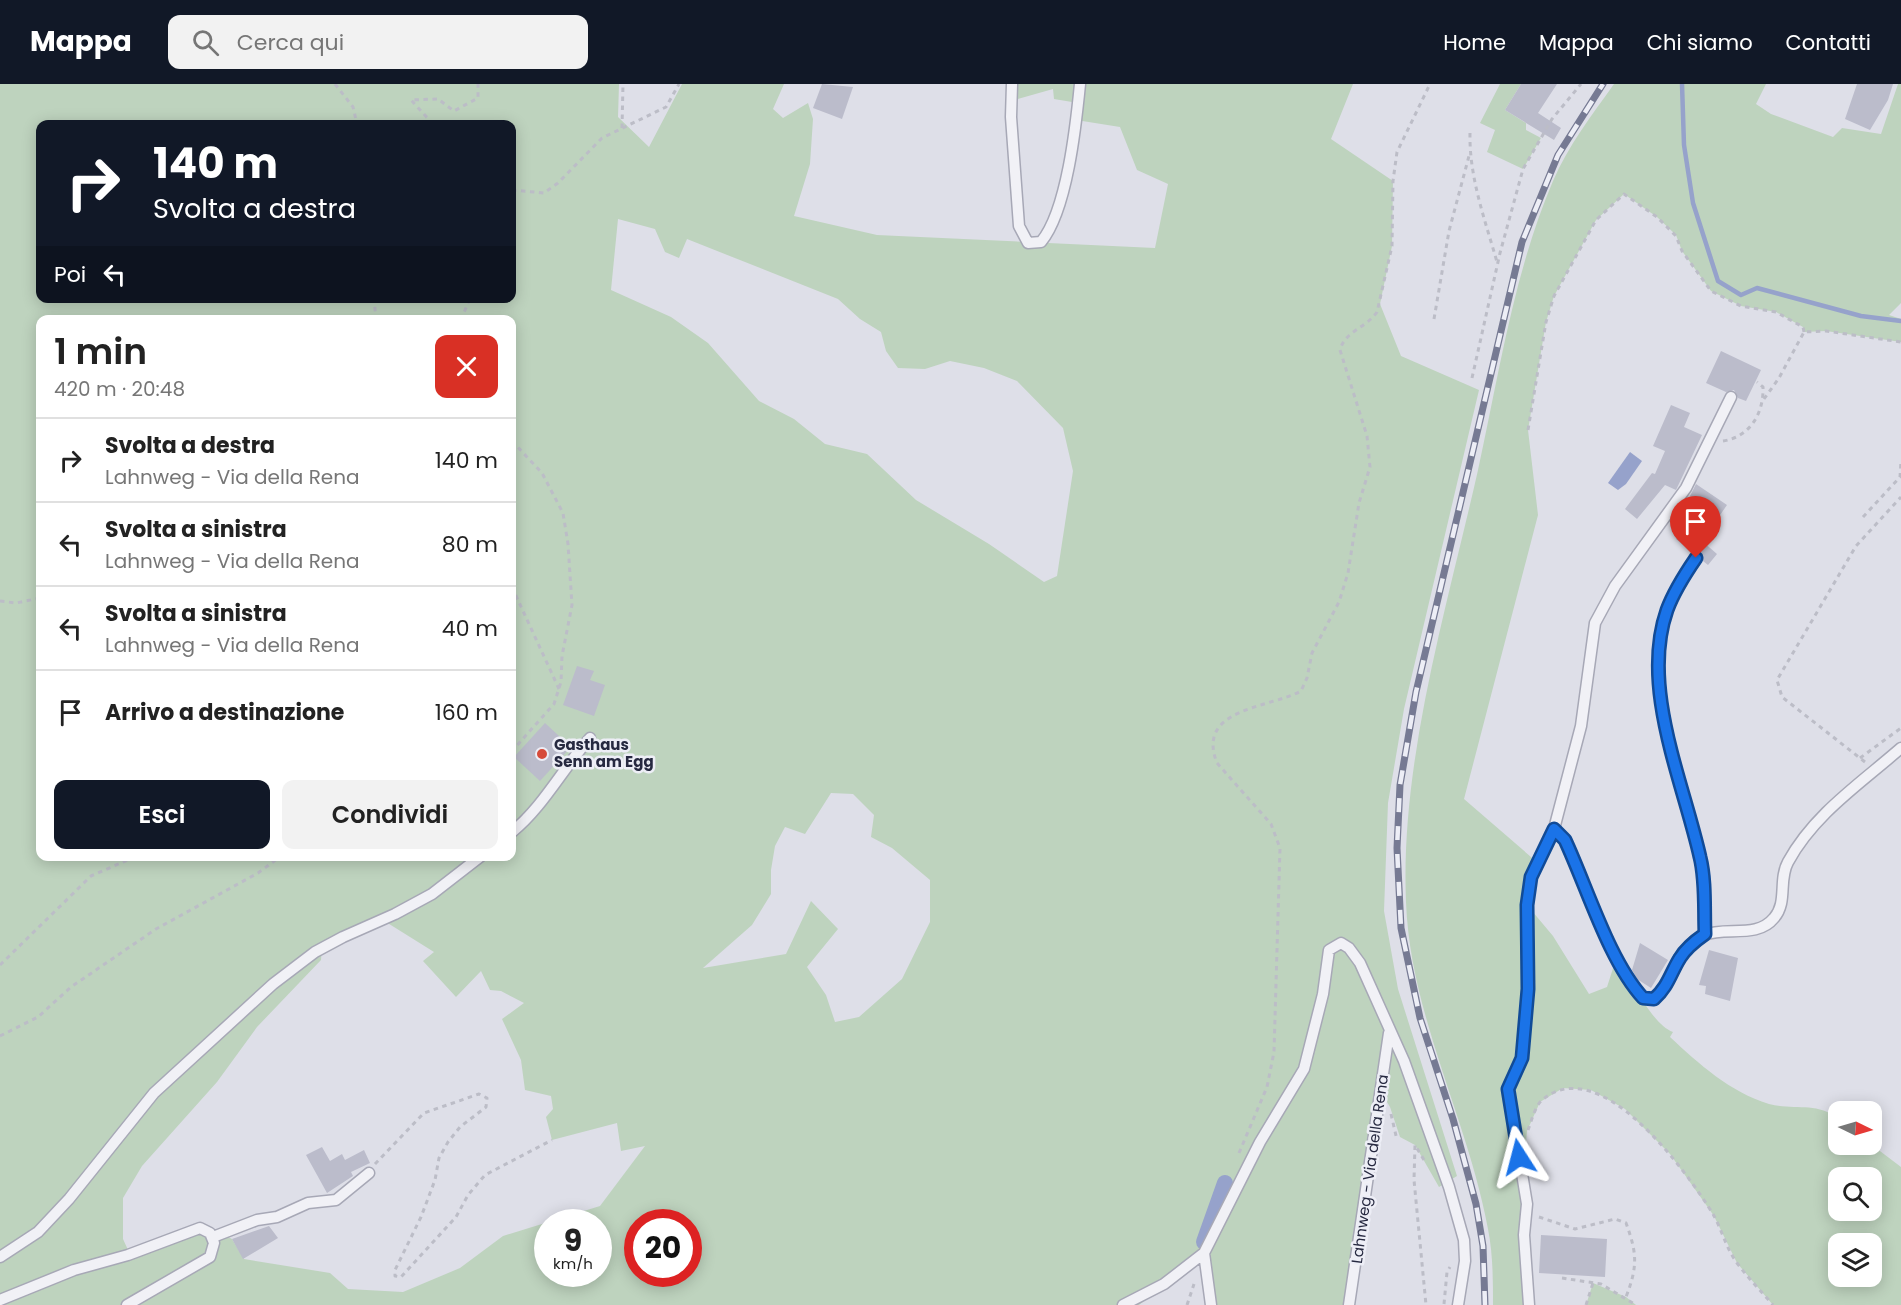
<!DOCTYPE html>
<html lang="it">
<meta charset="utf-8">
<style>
body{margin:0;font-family:Poppins,sans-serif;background:#f2f2f2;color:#222;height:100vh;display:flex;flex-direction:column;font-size:22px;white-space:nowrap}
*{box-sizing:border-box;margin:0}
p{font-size:20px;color:#767676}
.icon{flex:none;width:33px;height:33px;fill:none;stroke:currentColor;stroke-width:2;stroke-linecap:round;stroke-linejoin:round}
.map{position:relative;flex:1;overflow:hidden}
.side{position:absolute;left:36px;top:231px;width:480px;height:546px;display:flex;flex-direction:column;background:#fff;border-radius:12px;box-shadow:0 3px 15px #0003}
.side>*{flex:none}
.hud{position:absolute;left:36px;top:36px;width:480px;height:183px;border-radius:12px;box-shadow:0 3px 15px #0003;background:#111827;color:#fff;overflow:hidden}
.needle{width:39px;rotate:95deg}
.tools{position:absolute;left:1828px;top:1017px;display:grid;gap:12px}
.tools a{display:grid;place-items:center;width:54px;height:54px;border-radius:12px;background:#fff;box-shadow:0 3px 15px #0003;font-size:30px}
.speed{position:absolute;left:534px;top:1125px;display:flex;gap:12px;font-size:30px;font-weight:700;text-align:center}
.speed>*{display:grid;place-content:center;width:78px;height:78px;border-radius:50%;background:#fff;box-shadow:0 3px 15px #0003;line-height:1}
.speed small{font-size:15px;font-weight:400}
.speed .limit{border:9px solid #d22;background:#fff;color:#111}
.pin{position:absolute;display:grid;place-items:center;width:51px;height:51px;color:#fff;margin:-62px -26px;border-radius:50% 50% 50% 0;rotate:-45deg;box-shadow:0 0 6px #0007}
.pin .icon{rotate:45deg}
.me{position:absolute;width:66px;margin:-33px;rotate:351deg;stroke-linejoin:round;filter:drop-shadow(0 0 4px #0008)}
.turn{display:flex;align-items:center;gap:21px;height:126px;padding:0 18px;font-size:27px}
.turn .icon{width:78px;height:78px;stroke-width:2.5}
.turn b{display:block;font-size:42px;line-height:51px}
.then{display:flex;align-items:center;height:57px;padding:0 18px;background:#0003;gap:12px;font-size:22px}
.round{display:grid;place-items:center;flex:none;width:63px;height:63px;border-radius:12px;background:#f2f2f2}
.overview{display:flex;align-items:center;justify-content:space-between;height:102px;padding:0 18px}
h1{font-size:36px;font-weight:600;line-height:45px}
.action{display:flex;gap:12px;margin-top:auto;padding:12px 18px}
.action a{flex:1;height:69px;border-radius:12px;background:#111827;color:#fff;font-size:24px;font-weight:600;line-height:69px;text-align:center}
.action a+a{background:#f2f2f2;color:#222}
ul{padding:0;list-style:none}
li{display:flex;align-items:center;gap:18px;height:84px;padding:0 18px;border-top:2px solid #e0e0e0}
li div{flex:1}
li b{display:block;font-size:22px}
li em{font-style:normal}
header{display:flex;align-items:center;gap:36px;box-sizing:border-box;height:84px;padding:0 30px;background:#111827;color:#fff}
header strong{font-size:28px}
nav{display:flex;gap:33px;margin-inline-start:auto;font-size:21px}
.search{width:420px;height:54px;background:#f2f2f2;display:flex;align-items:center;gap:15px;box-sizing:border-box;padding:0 21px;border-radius:12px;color:#767676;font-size:22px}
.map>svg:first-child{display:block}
.green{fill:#bed3be;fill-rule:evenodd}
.water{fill:#96a2cb}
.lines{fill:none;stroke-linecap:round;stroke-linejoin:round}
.stream{stroke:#96a2cb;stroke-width:4.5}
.canal{stroke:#96a2cb;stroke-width:16}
.building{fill:#bbbccb}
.lane-casing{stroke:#a7a8b6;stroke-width:13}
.path{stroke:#bcbdc7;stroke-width:3;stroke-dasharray:4.5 4.5;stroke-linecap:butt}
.lane{stroke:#f1f1f6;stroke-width:10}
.rail-casing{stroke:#767a93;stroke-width:7}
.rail{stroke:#edeef6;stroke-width:4.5;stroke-dasharray:14;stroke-linecap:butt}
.route-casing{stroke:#114b97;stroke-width:15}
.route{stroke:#1a73e8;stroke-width:10}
.poi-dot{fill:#d64b3a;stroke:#edeef6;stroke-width:2}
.labels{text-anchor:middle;stroke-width:5;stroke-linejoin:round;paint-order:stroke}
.poi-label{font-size:15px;font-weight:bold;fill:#262940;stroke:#edeef6;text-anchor:start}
.street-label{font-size:15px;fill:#262940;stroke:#edeef6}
</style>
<header>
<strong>Mappa</strong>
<div class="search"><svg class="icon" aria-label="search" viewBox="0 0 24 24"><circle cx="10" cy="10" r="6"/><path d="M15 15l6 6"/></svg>Cerca qui</div>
<nav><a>Home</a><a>Mappa</a><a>Chi siamo</a><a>Contatti</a></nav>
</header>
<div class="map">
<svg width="1901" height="1221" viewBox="0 0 1901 1221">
<rect width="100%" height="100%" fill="#dedfe8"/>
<path class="green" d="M0,0h619l-1,33 31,30 33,-63h102l-11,25 10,9 25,-15 5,16 -3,45 -16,52 83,19 278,13 13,-64 -31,-14 -17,-43 -44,-7 2,-17 -24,-4 -1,-10 -42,12 2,-17h340l-22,55 62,42 -1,65 -12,58 21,52 78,34 -75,319 -16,94 -4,108 14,78 59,187 -18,11 -24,-42 -15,-8 -10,-30 -9,-15 -32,213h-138l-7,-51 -65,51h-1139zM40,40h472v174h-472zM618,135l37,10 10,23 14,6 8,-19 151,60 22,20 21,13 5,19 12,17 27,1 25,-8 34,7 33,13 46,47 10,43 -16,105 -13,6 -55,-38 -73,-44 -49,-46 -42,-10 -31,-25 -35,-18 -51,-58 -37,-26 -60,-27zM40,236h472v536h-472zM831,709l22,1 21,21 -3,22 21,11 38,32v42l-28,57 -43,38 -24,5 -9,-27 -19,-28 31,-38 -27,-28 -25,53 -83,14 49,-43 19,-31v-24l4,-24 10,-19 20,7zM378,833l56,35 -11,9 33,36 25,-26 9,19 11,1 23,12 -22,16 19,41 4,30 26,6 2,13 -7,8 6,23 65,-17 4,28 24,-5 -45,60 -97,30 -43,32 -57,24 -55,-3 -18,-16 -86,-14 -12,-20 -29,-15 -75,26 -5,-11v-41l19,-32 75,-84 40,-55 64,-67 1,-15zM548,1138h50v52h-50zM638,1138h50v52h-50z
M1500,0h21l-16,26 21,13v7l15,8 -18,31 -36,-17 8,-22 -15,-7z
M1614,0h152l-10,20 15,10 62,23 9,-9 39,6 17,-50h3v219l-12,12 12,4v23l-75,-11 -22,1 -1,-5 -27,-15 -35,-6 -30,-15 -29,-40 -6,-16 -19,-18 -33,-23 -28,26 -42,76 -8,26 -18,108 10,85 -74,284 74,64 -11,42 26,31 36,58 18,-7 10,-31c13,21 34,68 56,76l-3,5c29,27 60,55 99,67 26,7 46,-3 70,15v25l33,1 29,22v138h-128l-36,-42 -23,-47 -44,-62 -45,-45 -34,-19 -28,-2 -23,14 -13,29 -4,48 6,126h-36c0,-25 0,-51 -5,-76 -20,-109 -78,-215 -82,-327 -6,-142 41,-294 72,-432 21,-96 36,-198 75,-289 15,-35 39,-66 61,-97zM1839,1094h33v32h-33zM1839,1160h33v32h-33z
M1593,1199l33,14 10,8h-50z"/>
<path class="water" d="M1630,368l12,9 -16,23 -8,6 -10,-7z"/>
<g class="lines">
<path class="stream" d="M1682,0l2,61 9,58 25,78 23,14 16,-7 104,28 40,5"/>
<path class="canal" d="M1204,1158l21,-59"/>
</g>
<path class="building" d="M822,0l31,3 -11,32 -29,-11z
M1521,0h36l-19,29 23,15 -7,12 -49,-30z
M1857,0h36l-5,16 -18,30 -25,-11z
M1721,267l40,19 -15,31 -8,-3 -4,-8 -8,2 -20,-9z
M1671,321l19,8 -6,14 18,8 -26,55 -11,-5 -28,34 -12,-10 27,-36 3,1 10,-23 -12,-5z
M1696,400l31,21 -25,36 15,13 -9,11 -5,-4 -2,-9h-9l-16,-13 16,-21 -7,-5 10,-15 -5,-2z
M577,582l17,5 -4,9 15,5 -11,31 -31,-11z
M545,639l26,24 -31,34 -26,-24z
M1640,859l28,17 -17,28 -14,-9 -5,-9z
M1709,866l29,8 -8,43 -25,-7 1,-8 -7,-1z
M322,1063l8,14 12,-7 3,6 19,-10 6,13 -19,9 2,4 -26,17 -21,-38z
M269,1142l9,12 -35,21 -11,-20z
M1541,1151l66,4 -2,38 -66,-4z"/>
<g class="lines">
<g class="lane-casing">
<path id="lane" d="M1012,0l-1,33 8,109 9,17 13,-1c26,-31 35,-117 39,-158
M1696,474c-11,16 -22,33 -29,52 -27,75 17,173 33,247 6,24 4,52 5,78
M1554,745l27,-103 14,-103 20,-37 71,-98 45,-91
M512,748c31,-25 51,-64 78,-94
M213,1153l44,-17 20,-3 31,-14 28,-3 33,-27
M1204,1169l7,52
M0,1173l38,-25 31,-33 85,-106 119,-109 42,-32 28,-15 52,-23 37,-20 49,-38
M0,1216l74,-30 54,-15 72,-27 10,5 4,10 -4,14 -83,48
M1123,1221l41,-21 40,-31 56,-111 44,-73 19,-75 6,-44 12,-7 8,5 11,15 44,98 45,126 15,53 1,21 -7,44
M1349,1221l40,-272
M1529,1221l-5,-70 3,-31 -19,-115 14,-31 6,-69 -1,-84 4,-28 23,-48 11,11c21,45 46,124 78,158l11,1c21,-18 23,-53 50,-64 22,-9 53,4 70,-17 14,-16 4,-38 14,-56 26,-48 73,-79 113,-114"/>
</g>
<path class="path" d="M335,0l18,23 4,17
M433,40l-22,-24 27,-1 16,12 24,-13v-14
M622,44l1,-44
M1470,49c-1,44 15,87 27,129
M512,106l32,3 14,-10 44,-45 64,-31 13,-23
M374,214l2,22
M1434,235l15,-88 20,-75
M461,236l9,-22
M1472,294l28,-125 23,-84 29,-50 29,-35
M1764,315l15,-21 25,-46 22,-1 75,11
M1528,346l18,-108 8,-26 42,-76 28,-26 33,23 19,19 6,15 29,40 30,15 35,6 27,15 1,5
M512,357l30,32 21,40 5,31 4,61 -10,51 -1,26 -7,22 -42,47
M1723,357c27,-4 41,-28 40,-54l-6,-5
M1863,433l37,-40 1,-16
M512,503l47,102
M0,517l16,2 24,-5
M1860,674l41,-30
M1865,678l-83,-65 -5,-17 79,-134 45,-49
M0,881l91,-89 46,-20
M0,952l38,-19 33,-30 85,-58 102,-56 23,-17
M1391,1030l6,26
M1528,1046c3,-8 7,-23 13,-29 58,-52 146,71 172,113 9,16 13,34 24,49 11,15 24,28 36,42
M1239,1069l28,-66 7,-35 6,-204 -9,-24 -54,-61c-22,-55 53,-55 84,-72l6,-13 5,-25 27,-51 9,-29 11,-70 11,-36 -3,-31 -27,-86c5,-19 26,-22 37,-38l15,-66 1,-65 4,-29 33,-68
M1424,1076l-9,-15 -1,35 12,125
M375,1080l49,-51 55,-19 8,4 -1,9 -26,20 -12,15 -9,16 -4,22 -14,37 -26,53v6l6,1 55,-60 12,-22 17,-20 67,-35
M1539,1133l36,12 40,-10 11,4c11,30 12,43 0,74
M1562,1194l39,6 35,21
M1444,1220l3,-32 3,-5
M1187,1221l7,-21
M1586,1221l7,-22"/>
<use href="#lane" class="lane"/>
<g class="rail-casing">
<path id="rail" d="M1485,1221l-2,-59 -7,-42 -23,-85 -33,-101 -19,-90 -4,-80 3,-63 16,-93 106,-450 36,-87 45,-71"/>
</g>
<use href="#rail" class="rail"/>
</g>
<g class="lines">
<g class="route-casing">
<path id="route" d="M1519,1073l-11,-68 14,-31 6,-69 -1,-84 4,-28 23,-48 11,11c22,47 44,121 78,158l11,1c14,-12 17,-27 26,-41 6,-10 15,-17 25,-24 -1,-25 1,-53 -5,-77 -17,-76 -60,-170 -33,-247 7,-19 18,-36 29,-52"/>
</g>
<use href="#route" class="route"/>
</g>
<circle class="poi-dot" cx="542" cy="670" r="6"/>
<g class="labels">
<g class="poi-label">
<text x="554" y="666">Gasthaus<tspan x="554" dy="17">Senn am Egg</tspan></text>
</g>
<g class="street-label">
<text transform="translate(1370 1085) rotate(-82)" y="5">Lahnweg - Via della Rena</text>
</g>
</g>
</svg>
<div class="tools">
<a><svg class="needle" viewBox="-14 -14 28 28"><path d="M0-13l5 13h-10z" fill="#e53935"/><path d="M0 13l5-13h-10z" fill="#767676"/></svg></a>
<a><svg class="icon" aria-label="search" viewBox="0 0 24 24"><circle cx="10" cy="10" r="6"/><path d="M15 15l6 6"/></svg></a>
<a><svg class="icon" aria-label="layers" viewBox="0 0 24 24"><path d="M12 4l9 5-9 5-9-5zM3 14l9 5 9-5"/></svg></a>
</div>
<div class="speed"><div>9<small>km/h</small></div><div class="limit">20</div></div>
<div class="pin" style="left:1696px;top:474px;background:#d93025"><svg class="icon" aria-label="arrive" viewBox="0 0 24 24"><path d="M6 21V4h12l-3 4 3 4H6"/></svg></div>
<svg class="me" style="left:1519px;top:1073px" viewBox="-20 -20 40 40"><path d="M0-17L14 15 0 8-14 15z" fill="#1a73e8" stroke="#fff" stroke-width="4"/></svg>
<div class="hud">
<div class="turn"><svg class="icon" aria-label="right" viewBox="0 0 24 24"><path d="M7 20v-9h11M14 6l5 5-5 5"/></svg><div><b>140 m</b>Svolta a destra</div></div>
<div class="then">Poi<svg class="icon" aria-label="left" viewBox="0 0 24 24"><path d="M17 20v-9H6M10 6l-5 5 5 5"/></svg></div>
</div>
<section class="side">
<div class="overview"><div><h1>1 min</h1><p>420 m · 20:48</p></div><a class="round" style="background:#d93025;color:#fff"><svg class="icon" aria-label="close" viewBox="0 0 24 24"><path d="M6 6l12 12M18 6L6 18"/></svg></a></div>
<ul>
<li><svg class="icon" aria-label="right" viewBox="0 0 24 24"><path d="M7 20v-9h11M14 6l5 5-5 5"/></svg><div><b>Svolta a destra</b><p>Lahnweg - Via della Rena</p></div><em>140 m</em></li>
<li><svg class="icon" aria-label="left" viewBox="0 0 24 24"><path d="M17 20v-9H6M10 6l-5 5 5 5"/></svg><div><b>Svolta a sinistra</b><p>Lahnweg - Via della Rena</p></div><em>80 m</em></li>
<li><svg class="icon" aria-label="left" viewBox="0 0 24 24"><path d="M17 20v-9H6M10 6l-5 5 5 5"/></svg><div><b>Svolta a sinistra</b><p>Lahnweg - Via della Rena</p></div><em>40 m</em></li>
<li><svg class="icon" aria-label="arrive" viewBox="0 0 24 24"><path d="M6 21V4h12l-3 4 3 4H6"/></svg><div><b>Arrivo a destinazione</b></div><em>160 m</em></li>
</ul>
<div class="action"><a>Esci</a><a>Condividi</a></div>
</section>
</div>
